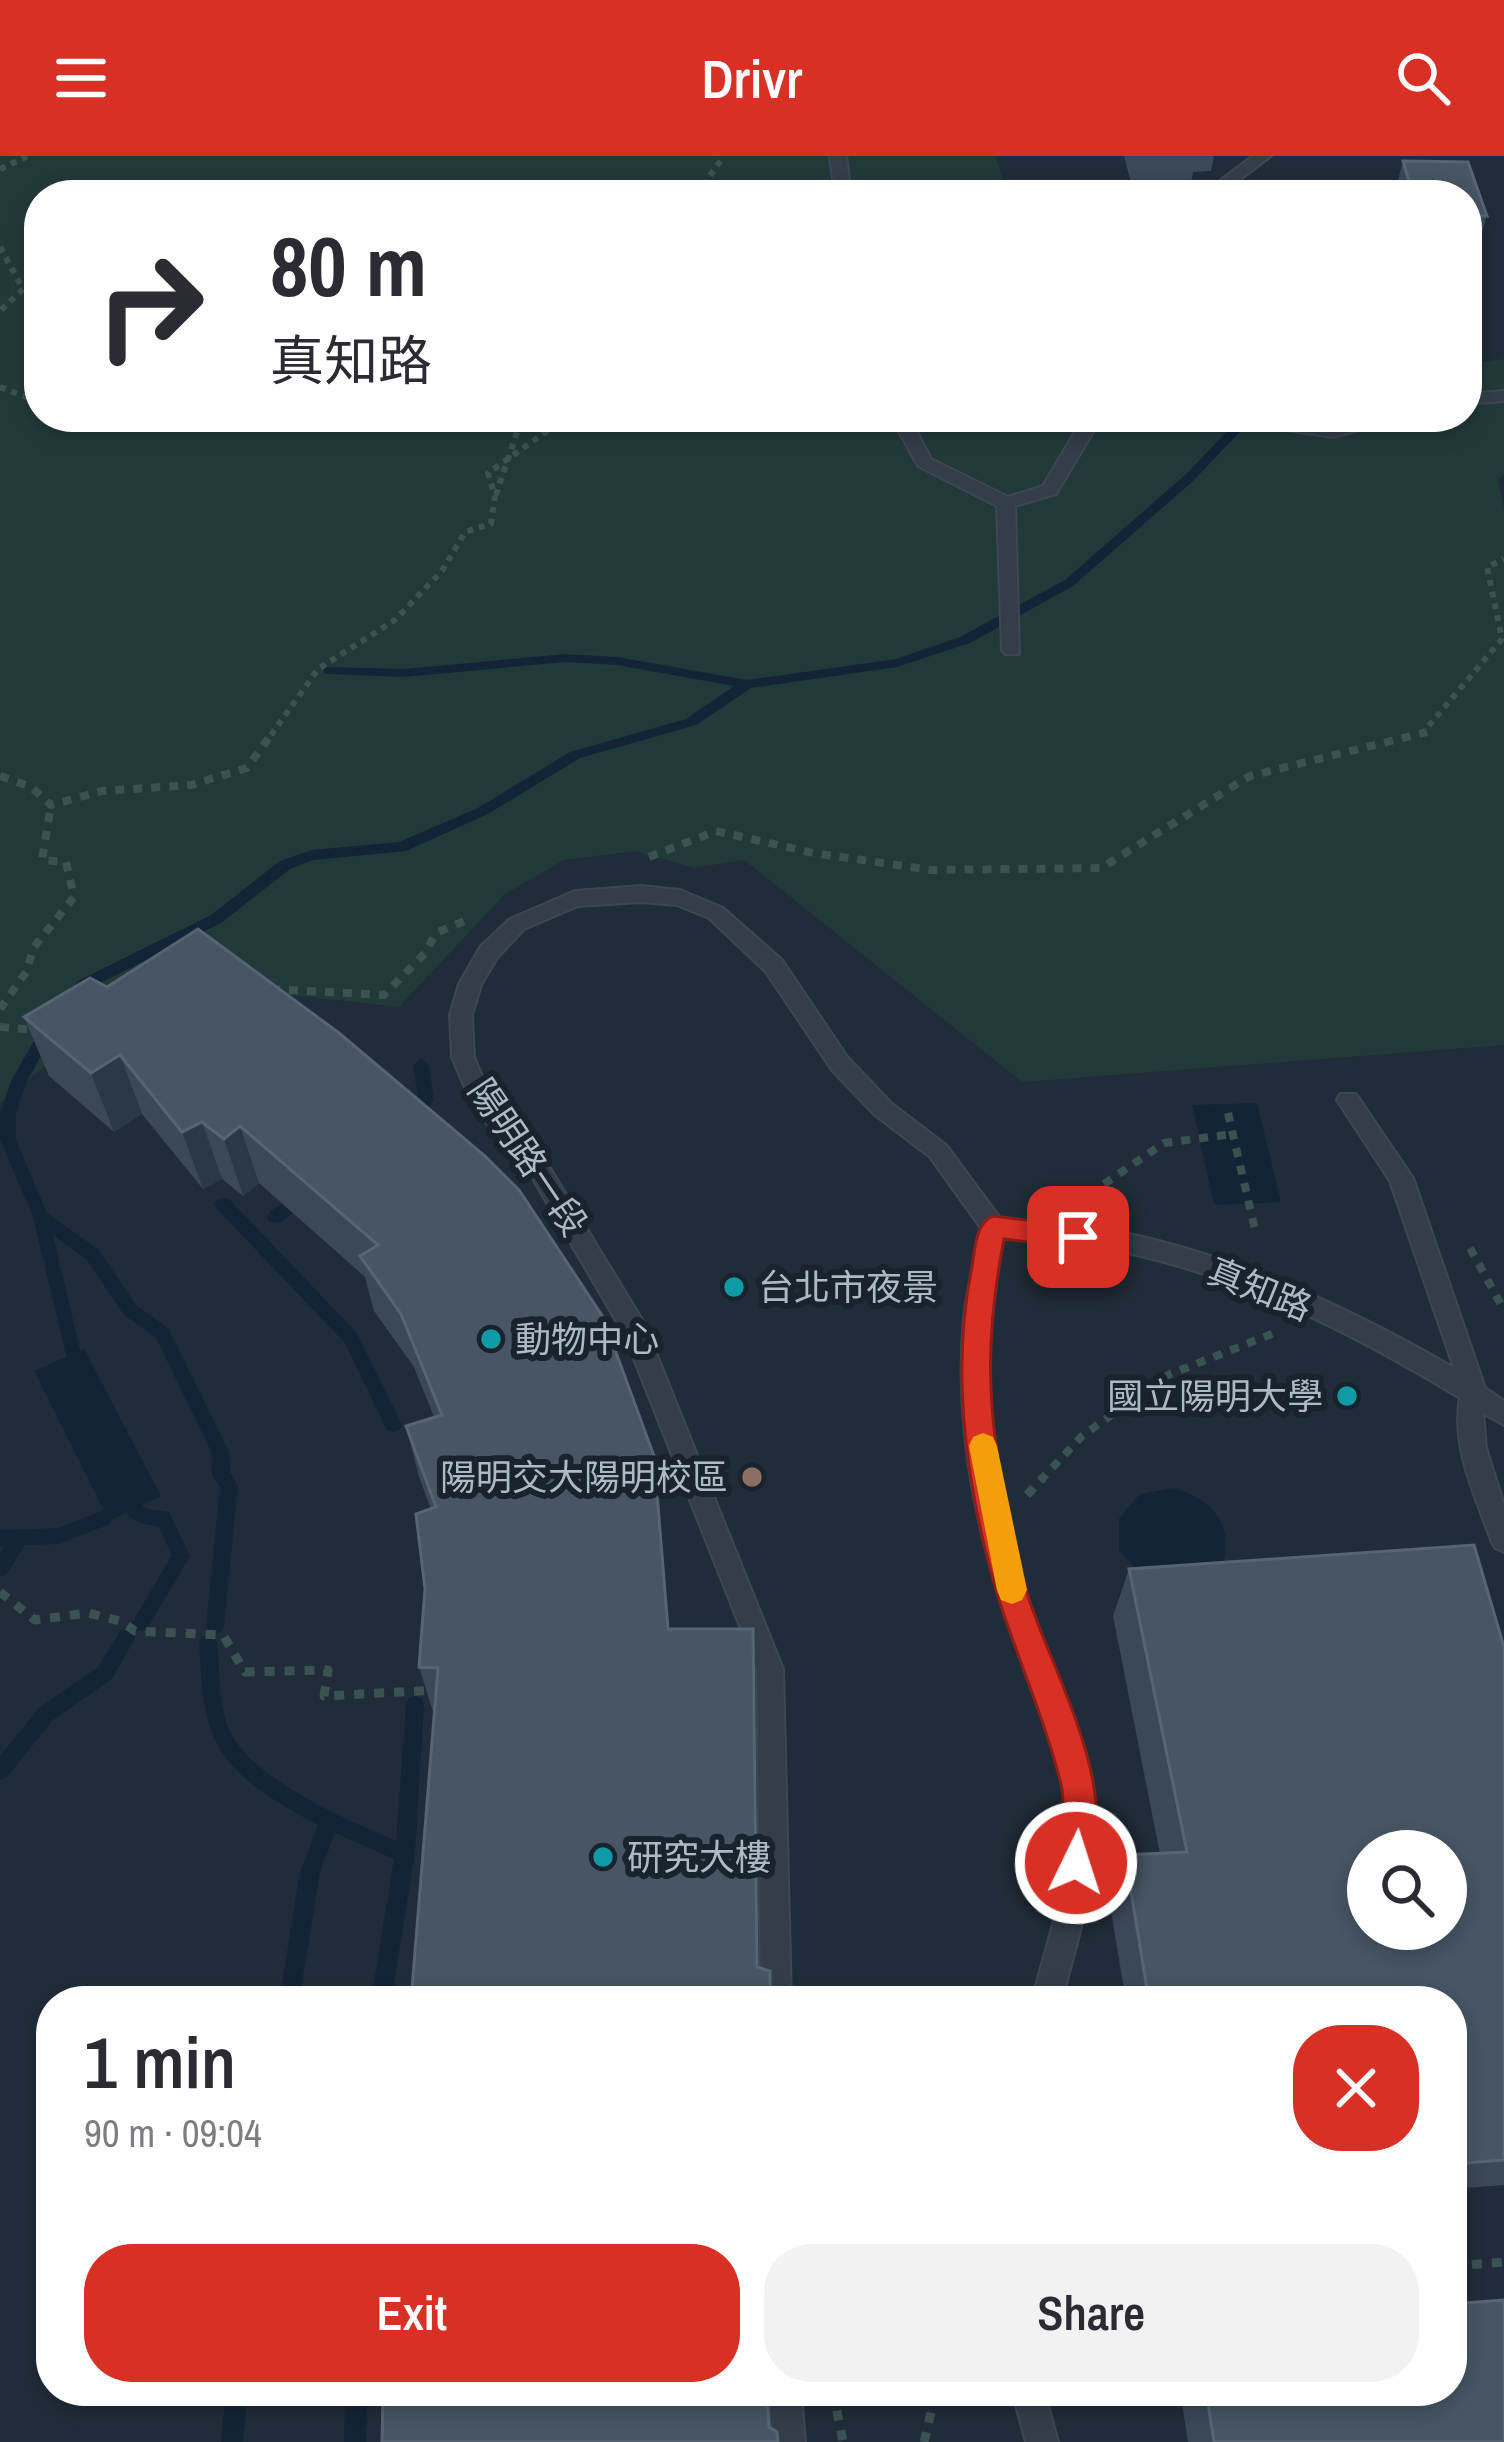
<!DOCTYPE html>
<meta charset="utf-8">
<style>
body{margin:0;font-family:"Archivo Narrow","Noto Sans TC",sans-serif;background:#f2f2f3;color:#2b2b33;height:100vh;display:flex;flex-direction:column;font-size:45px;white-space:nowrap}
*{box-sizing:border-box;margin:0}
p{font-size:39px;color:#7c7c81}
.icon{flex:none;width:66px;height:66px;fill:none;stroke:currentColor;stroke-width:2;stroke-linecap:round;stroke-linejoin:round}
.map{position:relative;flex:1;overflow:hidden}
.side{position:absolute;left:36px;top:1830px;width:1431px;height:420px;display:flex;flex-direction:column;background:#fff;border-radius:48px;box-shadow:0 6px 18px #0003}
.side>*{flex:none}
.banner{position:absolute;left:24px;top:24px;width:1458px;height:252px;border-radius:48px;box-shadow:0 6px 18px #0003;background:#fff;color:#2b2b33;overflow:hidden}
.tools{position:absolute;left:1347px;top:1674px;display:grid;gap:24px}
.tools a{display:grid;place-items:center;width:120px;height:120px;border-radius:50%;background:#fff;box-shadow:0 6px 18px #0003;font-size:60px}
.pin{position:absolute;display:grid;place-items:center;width:102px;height:102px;color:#fff;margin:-51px;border-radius:24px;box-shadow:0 6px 18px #0006}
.me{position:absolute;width:132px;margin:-66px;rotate:4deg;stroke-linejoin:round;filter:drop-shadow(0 0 9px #0008)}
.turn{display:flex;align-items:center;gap:42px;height:252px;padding:0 48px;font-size:54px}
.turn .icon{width:156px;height:156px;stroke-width:2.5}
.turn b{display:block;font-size:84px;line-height:102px}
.round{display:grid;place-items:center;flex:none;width:126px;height:126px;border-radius:48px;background:#f2f2f3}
.head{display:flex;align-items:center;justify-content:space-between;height:204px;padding:0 48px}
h1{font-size:72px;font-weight:600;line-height:90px}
.cta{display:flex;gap:24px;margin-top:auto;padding:24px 48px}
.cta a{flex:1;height:138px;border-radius:48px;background:#d93025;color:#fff;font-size:48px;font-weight:600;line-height:138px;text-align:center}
.cta a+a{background:#f2f2f3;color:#2b2b33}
header{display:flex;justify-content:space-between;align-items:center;height:156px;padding:0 48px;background:#d93025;color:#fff;font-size:54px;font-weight:600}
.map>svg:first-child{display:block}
.green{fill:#22393a}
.water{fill:#142437}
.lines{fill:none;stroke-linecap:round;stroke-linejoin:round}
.stream{fill:#142437;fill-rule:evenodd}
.service-casing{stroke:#3d4753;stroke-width:4}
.path-far2{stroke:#3b5253;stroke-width:6;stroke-dasharray:6 6;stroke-linecap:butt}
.path-far1{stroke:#3b5253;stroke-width:8;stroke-dasharray:9 9;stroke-linecap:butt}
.path{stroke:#3b5253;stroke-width:9;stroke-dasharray:10 10;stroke-linecap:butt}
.service{fill:#343e4a;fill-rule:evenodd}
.wall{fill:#3b4858}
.shaded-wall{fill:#2b3847}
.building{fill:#475564;stroke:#576473;stroke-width:3;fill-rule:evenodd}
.route{fill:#d93025;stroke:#8d1f18;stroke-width:3}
.slow{fill:#f59e0b}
.culture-dot{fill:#0f9aa8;stroke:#19232e;stroke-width:4.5}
.education-dot{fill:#8d6e63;stroke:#19232e;stroke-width:4.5}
.labels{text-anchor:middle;stroke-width:12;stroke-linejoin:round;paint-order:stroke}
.street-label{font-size:36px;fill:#aeb9c6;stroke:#19232e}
.poi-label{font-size:36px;fill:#aeb9c6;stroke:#19232e;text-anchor:start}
</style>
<header><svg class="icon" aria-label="menu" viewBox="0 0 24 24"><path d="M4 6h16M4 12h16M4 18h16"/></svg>Drivr<svg class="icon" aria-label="search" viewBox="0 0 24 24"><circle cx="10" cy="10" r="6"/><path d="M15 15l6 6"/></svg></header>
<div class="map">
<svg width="1504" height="2286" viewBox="0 0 1504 2286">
<rect width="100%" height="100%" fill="#202c39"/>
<path class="green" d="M0,0h995l13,39h-969v222h1428v-53l37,-5v116l-6,4 6,31v535l-482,37 -278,-222 -50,8 -59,-17 -71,9 -59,34 -106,113 -191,-21 -113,39 -95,78z"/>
<path class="water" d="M1257,947l24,99 -67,3 -22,-100z
M84,1193l77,147 -52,25 -75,-150z
M1174,1332c37,11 60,35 49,75l-80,14 -24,-27v-32l21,-24z"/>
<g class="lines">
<path class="stream" d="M1241,261h13l-61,64 -120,105 -103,57 -73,24 -146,21 -55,37 -116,33 -92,56 -82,37 -93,9 -23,9 -69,54 -133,66 -7,8h-10l-2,-4 9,-12 133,-66 69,-54 32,-11 87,-8 79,-34 92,-56 116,-33 48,-33 -117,-21 -51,-3 -162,15 -75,-3 -5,-1v-6l80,2 162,-15 51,3 130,23 149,-21 64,-22 105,-57 120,-105z
M49,865l8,6 -30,54 -11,33v26l31,73 52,37 37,55 32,23 61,123 1,22 8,12 -14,141 -3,6 -6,2 -6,-2 -3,-6 14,-139 -8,-11 -1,-25 -55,-113 -32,-23 -37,-55 -34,-25 28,119 -2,5 -6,2 -6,-2 -34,-142 -33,-77v-26l11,-33 33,-58z
M421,903l8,6 5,36 -18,20 -5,2 -8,-6 15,-18 -5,-34z
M303,1034l6,1 2,5 -2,5 -28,21h-12l-2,-5 2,-5z
M223,1042l6,1 127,133 46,93 -3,5 -6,2 -6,-2 -43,-88 -127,-133 -2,-5 2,-5z
M133,1345l15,8 21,3 21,44 -43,73 -6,2 -6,-2 -3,-6 40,-68 -14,-29c-13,-1 -28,-4 -34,-17l3,-6z
M104,1354l6,2 3,6 -3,6 -51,20 -34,1 -19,30 -6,2v-24l5,-7h-5v-16l59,-2z
M127,1472l6,2 3,6 -24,43 -59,41 -46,57 -7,3v-24l39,-48 59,-41 23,-37z
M208,1479l6,2 3,6c3,27 1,58 11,84 21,52 120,93 168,114l10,-136 2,-6 7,-3 7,3 2,6 -9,149 -24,147h-20l23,-142 -59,-26 -15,39 -21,129h-20l21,-129 18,-47c-45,-24 -98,-53 -111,-107 -6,-25 -6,-50 -8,-75l3,-6z
M226,2235h22l-5,51h-22z
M345,2235h22l-1,51h-22z"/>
<g class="service-casing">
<path id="service" d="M830,0h16l5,39h-16z
M1253,0h18l-52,39h-18z
M1504,235v10l-37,3v-10z
M891,261h18l22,42 77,38 35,-11 41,-69h18l-46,77 -41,12 4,148h-14l-3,-4 -5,-144 -79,-40z
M1222,261c37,0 72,9 108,9 24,1 51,-9 78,-9l-75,20 -102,-15z
M641,730l39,4 43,18 59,52 66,98 43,45 55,42 54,73c40,5 80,6 120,14 117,24 231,76 334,136l-64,-187 -53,-81 3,-6h16l57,84 72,210 19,13v24l-21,-12 3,35 18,57v47l-9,-4 -4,-8c-16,-45 -40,-93 -31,-142l-5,-3c-103,-62 -213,-118 -332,-143 -40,-8 -80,-10 -120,-14 -26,123 -16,249 26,367 24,68 62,135 67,208 4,63 -20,128 -34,188h-30c15,-60 40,-125 36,-187 -5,-74 -41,-140 -65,-209 -31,-89 -48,-192 -39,-287 3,-30 11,-60 17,-90l-51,-71 -55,-42 -43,-45 -66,-98 -57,-54 -32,-13 -36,-3 -63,4 -54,23 -27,29 -16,27 -9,30 2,42 17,41 51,57 102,168 139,346 8,332h-30l-4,-332 -133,-335 -98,-167 -52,-58 -22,-52 -2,-42 9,-31 22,-38 29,-27 65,-28z
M769,2235h32l4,51h-32z
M1012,2235h32l14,51h-32z"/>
</g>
<path class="path-far2" d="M0,13l28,-13
M696,39l28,-39
M0,91l23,42 -23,22
M0,231l39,15
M496,339l26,-78
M271,579l47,-66 77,-49 47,-49 23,-39 26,-8 4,-28 -7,-23 79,-56
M1421,579l81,-96 -15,-72 17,-8"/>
<path class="path-far1" d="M0,620l31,11 20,18 51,-14 89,-6 56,-17 26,-36
M649,701l67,-26 97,22 119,17 169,-2 149,-92 177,-44
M271,833l113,6 41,-42 11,-20 28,-12
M0,853l26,-37 8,-25 40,-50 -8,-35 -24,-2 9,-55
M0,871l38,3
M1228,957l28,121
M1104,1028l60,-41 69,-9
M1470,1092l34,62
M1040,1325l42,-45 86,-61 109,-43"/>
<path class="path" d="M1027,1339l16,-17
M0,1436l35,28 53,-7 32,8 15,10 88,4 22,37 83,-2 -4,26 112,-6
M1452,2110l52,-4
M833,2235l10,51
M924,2286l12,-51"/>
<use href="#service" class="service"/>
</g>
<path class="wall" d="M1124,0h90l-3,15 -18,1 -3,16 -57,2z
M1403,5l65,1 19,54 -8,26h-12v-47h-68l-3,-7z
M198,773l470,700 89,338 13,34 -337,-289 -14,-45 12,-158 -12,-32 -13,-51 28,-9 -20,-50 -40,-56 -9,-34 -106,-94 -16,13 -21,-17 -19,10 -61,-75 -28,18 -65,-56 -25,-59 83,-30z
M1129,1413l375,78v538l-52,4v-188h-326l-18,-107 17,-39 35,-1 -47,-238z
M1180,2235h272l52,51h-316z"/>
<path class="shaded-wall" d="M120,899l22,59 -28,18 -23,-59z
M202,966l20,57 -19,10 -21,-57z
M240,970l19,57 -16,13 -19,-57z"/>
<path class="building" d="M1403,5l65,1 19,54h-20v-21h-54z
M198,773l141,104 146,123 34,34 84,127 51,139 14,173h85l4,338 13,4v30h-359l27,-333 -19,-1 6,-78 -9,-75 20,-7 -30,-81 36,-11 -41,-101 -41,-58 18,-11 -138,-119 -16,13 -22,-17 -20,10 -62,-77 -29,18 -67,-56 66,-39 17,9z
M1474,1389l30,102v513l-52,4v-163h-303l-24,-146 62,-3 -58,-283zM1368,1695h78v78h-78z
M1504,2144v142h-290l-8,-51h246v-87z
M428,2235h339l2,36 8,5 1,10h-396l1,-48z"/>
<path class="route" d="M993,1060l85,10 14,11 -14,11 -74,-9c-18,93 -18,161 0,255 8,36 15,73 26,108 26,77 92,191 57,272l-11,5 -11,-5c-10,-22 3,-60 -4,-90 -16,-64 -42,-122 -62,-184 -31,-103 -49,-222 -28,-328 4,-18 3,-49 22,-56z"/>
<path class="slow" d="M983,1277l10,4 4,9 30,144 -5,10 -10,4 -11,-4 -4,-10 -28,-144 4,-9z"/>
<g class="culture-dot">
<circle cx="734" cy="1131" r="12"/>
<circle cx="491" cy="1183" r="12"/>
<circle cx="1347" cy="1240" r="12"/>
<circle cx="603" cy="1701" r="12"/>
</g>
<circle class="education-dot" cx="752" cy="1321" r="12"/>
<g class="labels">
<g class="street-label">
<text transform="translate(528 1001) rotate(56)" y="13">陽明路一段</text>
<text transform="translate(1260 1133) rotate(22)" y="13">真知路</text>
</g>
<g class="poi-label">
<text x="758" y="1144">台北市夜景</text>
<text x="515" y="1196">動物中心</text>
<text x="1323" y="1253" text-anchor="end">國立陽明大學</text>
<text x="728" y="1334" text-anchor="end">陽明交大陽明校區</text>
<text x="627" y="1714">研究大樓</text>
</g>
</g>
</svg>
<div class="tools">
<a><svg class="icon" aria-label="search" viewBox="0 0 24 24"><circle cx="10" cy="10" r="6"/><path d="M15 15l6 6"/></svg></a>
</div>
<div class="pin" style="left:1078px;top:1081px;background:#d93025"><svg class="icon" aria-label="arrive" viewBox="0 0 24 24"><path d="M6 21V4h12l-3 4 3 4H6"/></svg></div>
<svg class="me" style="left:1076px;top:1707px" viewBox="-20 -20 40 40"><circle r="17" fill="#d93025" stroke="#fff" stroke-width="3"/><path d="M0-11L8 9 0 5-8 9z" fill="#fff"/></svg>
<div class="banner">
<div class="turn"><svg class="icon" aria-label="right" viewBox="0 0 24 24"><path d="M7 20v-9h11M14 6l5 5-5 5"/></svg><div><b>80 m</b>真知路</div></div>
</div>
<section class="side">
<div class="head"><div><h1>1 min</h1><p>90 m · 09:04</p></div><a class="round" style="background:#d93025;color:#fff"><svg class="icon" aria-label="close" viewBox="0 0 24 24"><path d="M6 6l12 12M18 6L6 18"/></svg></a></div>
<div class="cta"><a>Exit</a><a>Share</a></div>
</section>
</div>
